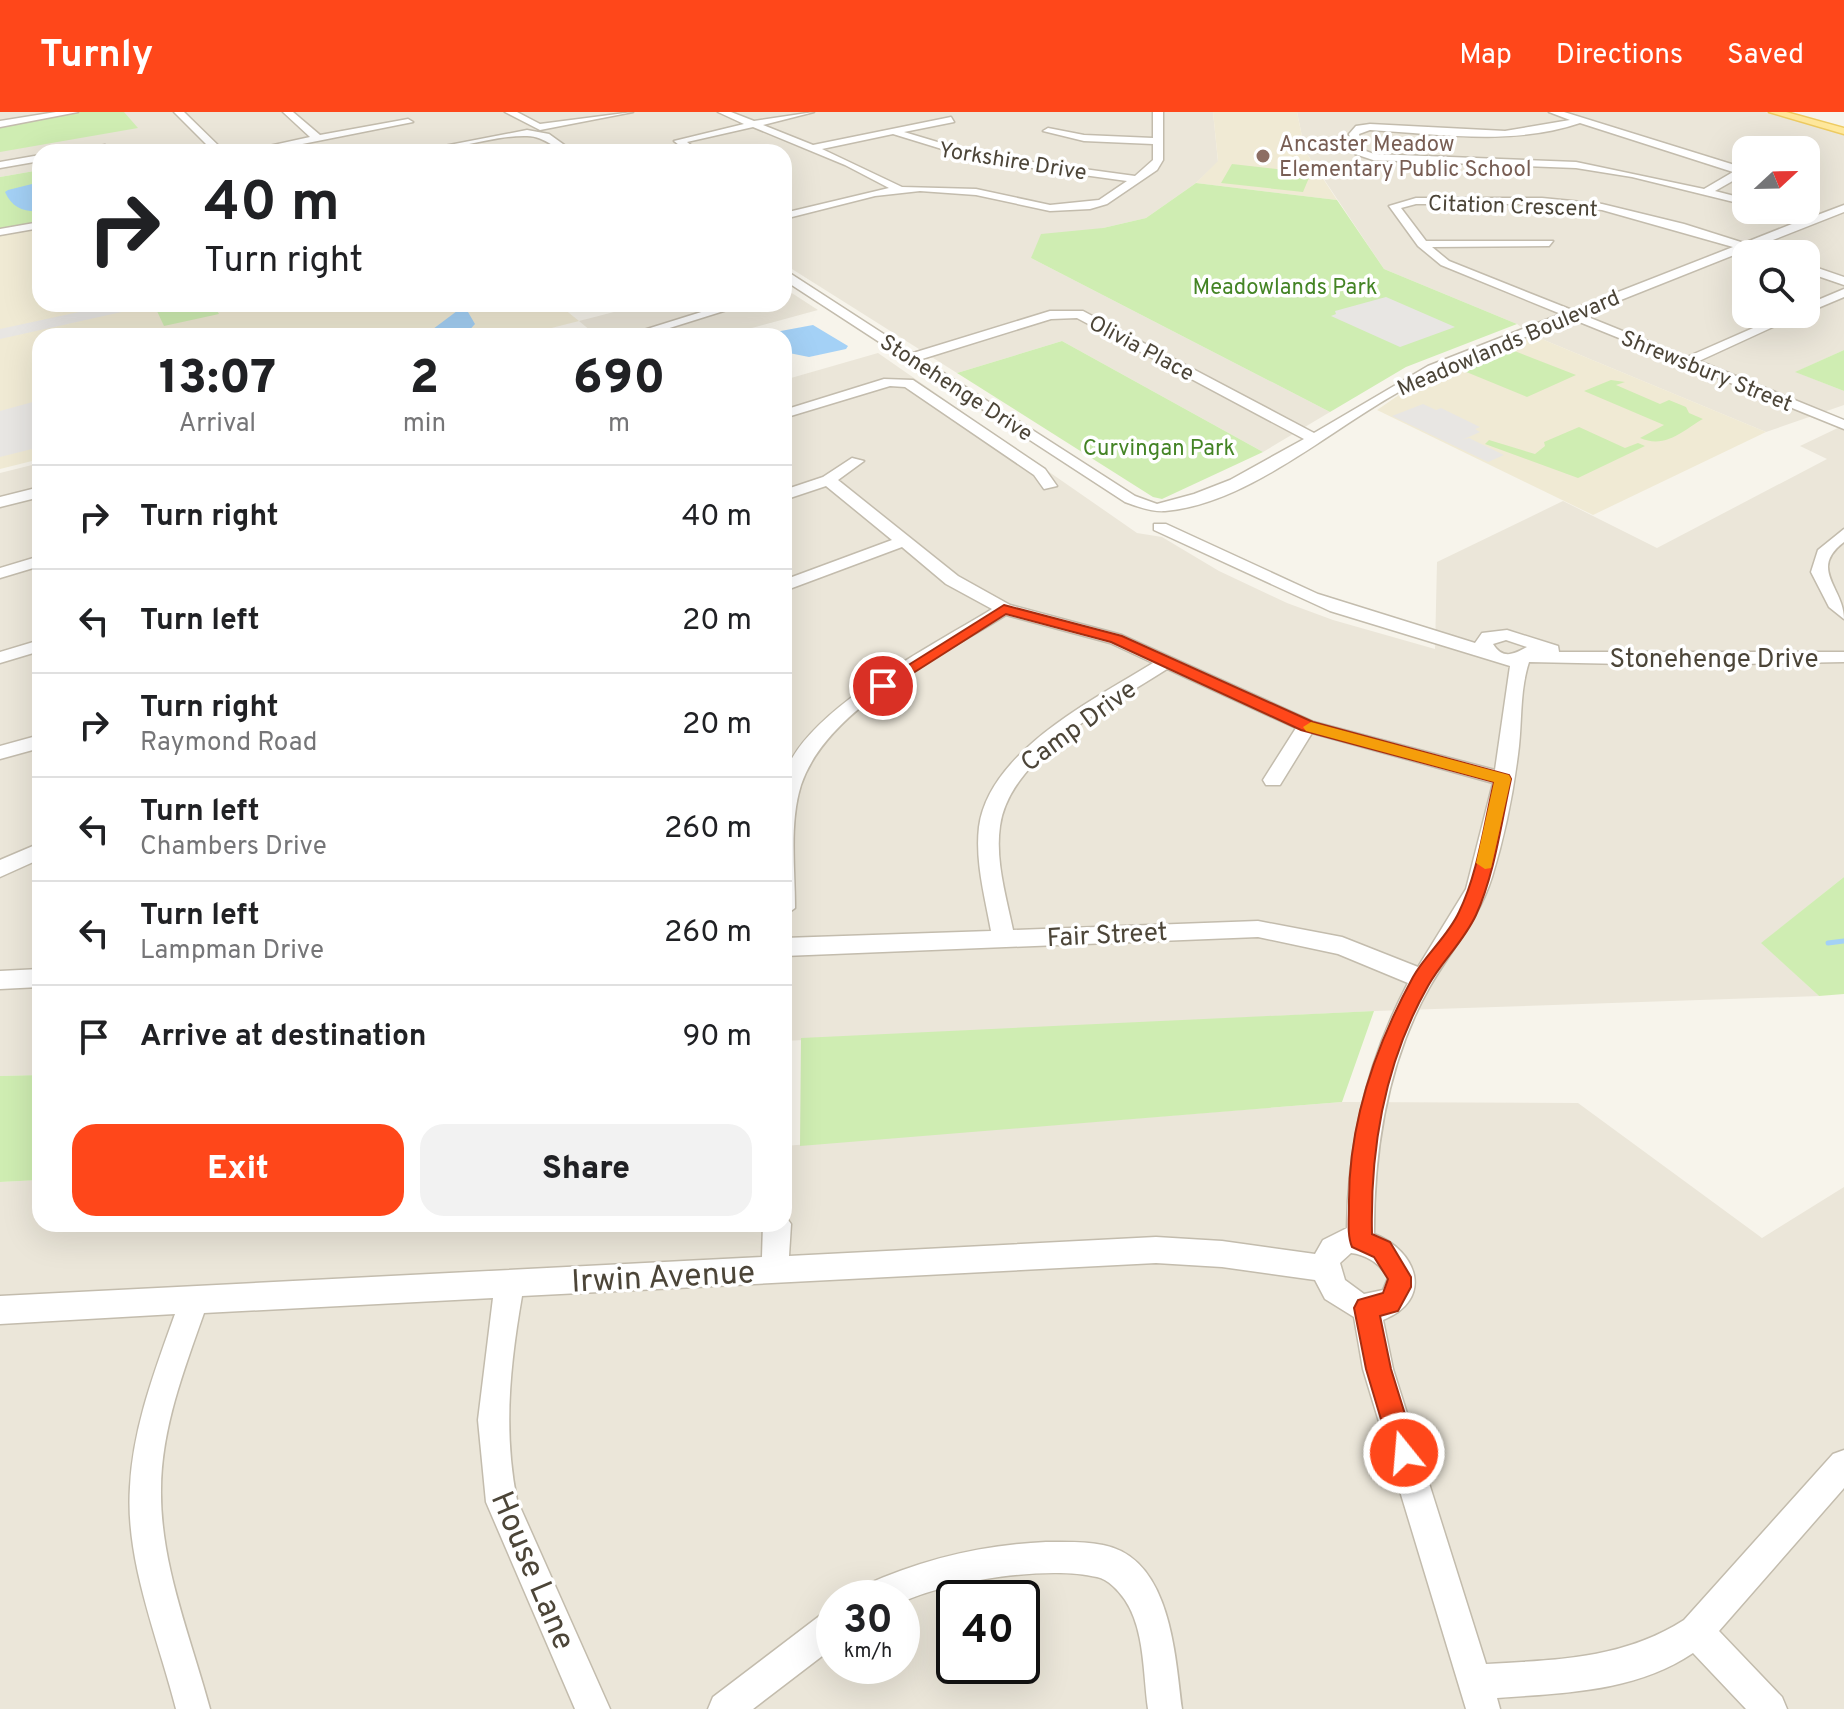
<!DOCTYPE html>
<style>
body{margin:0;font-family:Overpass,sans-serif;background:#f2f2f2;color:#202124;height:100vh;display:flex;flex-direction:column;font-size:30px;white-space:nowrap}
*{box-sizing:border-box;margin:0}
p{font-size:26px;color:#757577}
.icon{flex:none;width:44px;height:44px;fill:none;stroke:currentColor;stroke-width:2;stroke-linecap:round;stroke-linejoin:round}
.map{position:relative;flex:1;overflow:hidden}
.panel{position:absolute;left:32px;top:216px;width:760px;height:904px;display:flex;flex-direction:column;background:#fff;border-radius:24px;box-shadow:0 8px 32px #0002}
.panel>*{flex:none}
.banner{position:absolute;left:32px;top:32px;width:760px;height:168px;border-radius:24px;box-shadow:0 8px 32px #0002;background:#fff;color:#202124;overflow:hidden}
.needle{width:52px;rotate:68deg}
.tools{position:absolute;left:1732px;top:24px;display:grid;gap:16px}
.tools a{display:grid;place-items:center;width:88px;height:88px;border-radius:16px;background:#fff;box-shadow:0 8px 32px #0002;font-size:40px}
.speed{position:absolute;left:816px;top:1468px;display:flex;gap:16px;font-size:40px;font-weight:700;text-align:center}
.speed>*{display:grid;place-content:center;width:104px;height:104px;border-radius:50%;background:#fff;box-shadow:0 8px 32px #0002;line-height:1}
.speed small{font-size:20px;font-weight:400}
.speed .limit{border:4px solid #111;border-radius:12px;background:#fff;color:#111}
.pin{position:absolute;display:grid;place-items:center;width:68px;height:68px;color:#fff;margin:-34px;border:4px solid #fff;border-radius:50%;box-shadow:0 2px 8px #0007}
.me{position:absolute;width:88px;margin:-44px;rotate:343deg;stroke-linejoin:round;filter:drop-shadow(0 0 6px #0008)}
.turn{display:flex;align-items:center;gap:28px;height:168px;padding:0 40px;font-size:36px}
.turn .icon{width:104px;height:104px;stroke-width:2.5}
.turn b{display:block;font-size:56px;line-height:68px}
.eta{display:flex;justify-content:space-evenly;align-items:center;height:136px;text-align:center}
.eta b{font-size:48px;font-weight:800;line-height:56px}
.action{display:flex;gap:16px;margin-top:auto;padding:16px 40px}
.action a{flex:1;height:92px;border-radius:24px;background:#ff471a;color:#fff;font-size:32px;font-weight:800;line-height:92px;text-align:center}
.action a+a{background:#f2f2f2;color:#202124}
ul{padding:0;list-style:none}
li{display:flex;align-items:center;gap:24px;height:104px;padding:0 40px;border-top:2px solid #e0e0e0}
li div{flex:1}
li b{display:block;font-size:30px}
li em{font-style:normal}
header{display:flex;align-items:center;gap:48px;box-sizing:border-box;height:112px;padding:0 40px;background:#ff471a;color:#fff}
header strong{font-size:38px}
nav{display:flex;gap:44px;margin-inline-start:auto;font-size:28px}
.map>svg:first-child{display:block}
.residential{fill:#ebe6d9;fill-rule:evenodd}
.education{fill:#f0ead4}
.green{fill:#cfedb2}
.parking{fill:#e8e6e3}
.water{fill:#a4d1f6}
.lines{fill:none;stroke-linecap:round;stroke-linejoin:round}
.stream{stroke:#a4d1f6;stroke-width:5}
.minor-casing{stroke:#c3bcad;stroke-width:3}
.major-casing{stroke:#eecb62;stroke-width:3}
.minor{fill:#fff;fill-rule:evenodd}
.major{fill:#ffe89c;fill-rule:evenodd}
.route{fill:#ff471a;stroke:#a62e11;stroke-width:2}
.slow{fill:#f59e0b}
.education-dot{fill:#8d6e63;stroke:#fff;stroke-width:3}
.labels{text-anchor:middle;stroke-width:7;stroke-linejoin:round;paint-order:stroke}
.far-education-label{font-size:22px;fill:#785e54;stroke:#fff;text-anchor:start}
.far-street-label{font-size:22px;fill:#4c4538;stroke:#fff}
.far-park-label{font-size:22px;fill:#448425;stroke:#fff}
.street-label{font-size:26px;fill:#4c4538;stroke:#fff}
.near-street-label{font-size:32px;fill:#4c4538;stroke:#fff}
</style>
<header>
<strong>Turnly</strong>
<nav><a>Map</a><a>Directions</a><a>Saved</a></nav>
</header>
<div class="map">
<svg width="1844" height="1597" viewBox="0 0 1844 1597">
<rect width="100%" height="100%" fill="#f7f4eb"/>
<path class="residential" d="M0,0h1213l5,50 -22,21 -50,35 -43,10 -72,30 299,154 -67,40 -201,-111 -105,32 -173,-109v-112h-744v18l-40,7z
M1297,0h468l79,21v217l-48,22 48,19v14l-78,27 -234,-97 -15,-11 -133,-55 -79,-118zM1746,38h60v60h-60zM1746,142h60v60h-60z
M784,176l34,22 -96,26h-125l-18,-15 66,-17h139z
M878,241l259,180 25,4 57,34 68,32 46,17 102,29 2,-87 126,-61 94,47 170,-89 -27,-13 44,-21v452l-82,66 57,53 -445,15 -590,30v-661z
M40,351v612l-40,1v-603z
M1342,990l236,1 184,135 82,-51v522h-1844v-527l40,-2v44h744v-78zM834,1486h68v68h-68zM954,1486h68v68h-68z"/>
<path class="education" d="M1213,0h84l8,39 32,49 -141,-17 22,-22z
M40,116v76h518l21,17 -59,15h-480v123l-40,10v-234z
M1532,223l234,97 -173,83 -216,-105 38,-26z"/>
<path class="green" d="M81,0h43l14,16 -138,24v-27z
M1232,52l79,9 -8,19 -82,-9z
M40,58v51l-40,8v-52z
M1196,71l141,17 47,69 133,55 -111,43 -76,45 -299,-154 10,-24 62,-6 43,-10z
M182,192h31l6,10 -55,12 -8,-17z
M1062,229l201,111 -101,47 -9,-2 -196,-124z
M1512,238l64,25 -49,22 -68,-28z
M1844,238v41l-49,-19z
M1611,268l14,2 -9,3 44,19 9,-4 17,7 3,6 14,6c-16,8 -36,31 -63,19l24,-13 -80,-34z
M1579,315l46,21 13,-5 7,3 -67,32 -93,-34 4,-4 46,14 10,-8 -1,-4z
M1844,765v117l-25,2 -58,-53z
M1374,899l-32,91 -542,44 1,-108z
M40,963v105l-40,2v-106z"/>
<path class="parking" d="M1386,185l69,30 -55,20 -69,-31 5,-2 -1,-3z
M116,192h6l4,7 -126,28v-10z
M40,288v47l-40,10v-46z
M1423,292l13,6 5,-2 39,19 -5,2 5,3 -18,8 7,-2 35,17 -16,7 -96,-46z"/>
<path class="water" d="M40,70v29c-16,1 -28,-3 -35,-19l3,-2z
M461,196l7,4 7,12 -11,12h-47l12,-4z
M813,213l35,21 -2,3 -37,8 -25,-5v-16h-30z"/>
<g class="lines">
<path class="stream" d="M1828,831l16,-2"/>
<g class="minor-casing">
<path id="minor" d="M56,0h22l-78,15v-6z
M174,0h10l41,40h-11z
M283,0h10l27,23 88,-16 5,3 -151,30h-21l69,-15z
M505,0h12l23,12 93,-12 -93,18z
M718,0h13l23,9 60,-9 -51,13 50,20 138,-28 3,5 -50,10 77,23 154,21 18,-16v-16l-69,-3 -41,-10 5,-3 36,7 69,3v-26h10v48l-6,10 -50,34 -17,5 -40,2 -74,-16 -56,-4 -45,5 -91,23v-6l105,-25 -44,-23 -92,-38 -66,15 12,10h-11l-14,-11 70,-17zM893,22l88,27 146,20 -28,19 -49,5 -74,-16 -74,-2 -80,-38z
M1549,0h15l177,55 2,8 -28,16 31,8v6l-114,-28 -56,-9 -203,-8 -18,-6 -6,-20 7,-8 14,-2 135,7 65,-11zM1580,11l153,49 -29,17 -128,-27 -202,-8 -11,-4 -4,-16 11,-4c70,4 142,16 210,-7z
M527,18l22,4 25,18c-18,0 -28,-16 -47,-16 -36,-1 -76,16 -114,16z
M105,33l12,7h-49z
M40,43v6l-40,7v-6z
M1416,86h126l60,6 82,20 60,19 53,-21 -31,-12h16l25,9 37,-14v7l-89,35 16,7 -27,-3 -161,64 104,42 98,-43h16l-102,47 145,59v9l-272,-110c-55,22 -112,41 -164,68 -73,38 -158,117 -243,124 -13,1 -27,-4 -40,-9l-341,-222v-9l4,1 125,81 137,-42h33l231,122 114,-67 133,-52 -120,-49 -23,-19 -29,-40zM1416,92h126l60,6 131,37 -161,63 -123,-49 -17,-14 117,-1 4,-5h-127l-25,-33zM1077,206l227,121 -74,41 -36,14 -37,10 -22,-8 -213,-137 129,-40z
M40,110v6l-40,7v-6z
M1806,152l38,13v8l-38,-13z
M1844,177v8l-38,16v-8z
M727,192h19l-102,32 -13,-2z
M884,267l29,1 132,89 12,17 -13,3 -10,-14 -129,-88 -15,-1 -106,32v-8z
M852,346l12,3 -26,19 120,96 52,29 112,30 192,87 181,48 15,-104 -180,-55 -176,-81v-6h12l152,70 157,49 7,-10 25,-3 51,16 1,6h285v10l-169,3 -146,-3c-9,28 -7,56 -10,84 -5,44 -14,89 -27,131 -13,42 -42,74 -63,111 -42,75 -55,161 -55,246 44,17 60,66 9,86l10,49 93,295c70,-4 137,-5 198,-44l149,-166 11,-4v38l-125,143 63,66 5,12h-41l-53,-56c-58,39 -129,40 -196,45l3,11h-34l-103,-340 -9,-52 -29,-18 -10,-19 -93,-13 -66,-4 -634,33c-12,69 -19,135 -5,204l93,209h-35l-89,-207 -8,-82 15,-122 -289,15c-20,57 -43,116 -43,177 -1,74 30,148 49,219h-34c-18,-71 -51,-148 -46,-222 3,-60 25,-117 45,-173l-175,10v-28l762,-39 1,-33h21v-10l7,10 -2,32 367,-19 66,4 93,13 8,-14 24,-12c1,-87 20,-167 61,-245l-70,-29 -80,-17 -474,19v-18l207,-7c-6,-34 -16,-69 -12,-104 10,-76 116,-128 174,-164l-43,-20 -104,-28c-66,42 -178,91 -205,170 -12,38 -6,84 -6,123l-11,8c0,-42 -6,-94 0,-135 10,-66 154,-138 208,-172l-46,-25 -44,-37 -118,44v-11l108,-40 -66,-54 -42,14v-10l39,-13zM1506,528l21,7c-13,7 -24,13 -34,-3zM1167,557l129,59 -33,52 3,5h14l32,-52 181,50 -27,106 -48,78 -76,-30 -84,-16 -245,9c-7,-34 -18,-70 -13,-104 10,-71 113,-122 167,-157zM1351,1141c16,2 30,11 37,25l-5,12 -19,4 -19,-14 -5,-17z
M40,375v10l-40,10v-10z
M1844,417v13c-36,27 0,46 0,77l-15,-12 -18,-35 7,-22z
M40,444v10l-40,12v-10z
M40,528v11l-40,12v-11z
M40,623v13l-40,11v-13z
M40,731v16l-40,18v-17z
M40,857v18l-40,2v-18z
M1046,1430c18,0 39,-1 57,3 68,13 72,110 79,164h-34c-5,-35 -3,-79 -23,-109 -6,-9 -17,-21 -28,-23 -50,-12 -148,4 -195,25v-4h-44l5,-12c60,-27 118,-41 183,-44z
M834,1497v38l-81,62h-45l5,-12 109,-83z"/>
</g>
<g class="major-casing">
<path id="major" d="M1769,0h17l58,16v6z"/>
</g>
<use href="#minor" class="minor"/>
<use href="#major" class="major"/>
</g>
<path class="route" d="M1004,493l118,31 191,86 196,53 2,4c-10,44 -16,94 -35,136 -12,26 -34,46 -48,71 -43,76 -58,161 -56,248l18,8 21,35v10l-13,24 -18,5 11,53 26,84 -4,9 -9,4 -9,-4 -4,-9 -25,-84 -12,-61 4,-8 25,-7 5,-14 -14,-22 -22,-10c-5,-12 -3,-28 -3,-42 -1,-80 26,-158 64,-228 13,-23 35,-41 46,-65 19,-39 25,-88 35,-130l-193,-52 -190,-88 -105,-28 -118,75 -13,-3z"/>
<path class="slow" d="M1311,610l198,53 2,4 -20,89 -6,1 -9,-6 18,-81 -188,-51 -3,-4z"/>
<circle class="education-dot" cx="1263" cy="44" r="8"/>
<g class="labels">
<g class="far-education-label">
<text x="1279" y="39">Ancaster Meadow<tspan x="1279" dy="25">Elementary Public School</tspan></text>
</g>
<g class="far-street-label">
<text transform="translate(1013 48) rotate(9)" y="8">Yorkshire Drive</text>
<text transform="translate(1513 93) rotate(2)" y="8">Citation Crescent</text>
<text transform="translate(1508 230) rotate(-23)" y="8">Meadowlands Boulevard</text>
<text transform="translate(1142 235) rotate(28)" y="8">Olivia Place</text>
<text transform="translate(1707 258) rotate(22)" y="8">Shrewsbury Street</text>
<text transform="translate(957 275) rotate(33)" y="8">Stonehenge Drive</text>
</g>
<g class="far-park-label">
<text x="1285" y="182">Meadowlands Park</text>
<text x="1159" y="343">Curvingan Park</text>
</g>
<g class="street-label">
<text x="1714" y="555">Stonehenge Drive</text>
<text transform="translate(1078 613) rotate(-36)" y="9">Camp Drive</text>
<text transform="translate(1107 822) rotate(-3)" y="9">Fair Street</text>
</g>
<g class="near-street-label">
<text transform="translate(663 1164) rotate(-3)" y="11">Irwin Avenue</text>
<text transform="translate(534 1458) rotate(67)" y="11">House Lane</text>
</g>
</g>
</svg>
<div class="tools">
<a><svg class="needle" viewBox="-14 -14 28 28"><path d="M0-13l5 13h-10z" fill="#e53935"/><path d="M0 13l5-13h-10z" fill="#757577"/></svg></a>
<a><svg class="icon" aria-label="search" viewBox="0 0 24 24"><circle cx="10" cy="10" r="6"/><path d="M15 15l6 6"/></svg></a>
</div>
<div class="speed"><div>30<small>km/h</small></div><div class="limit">40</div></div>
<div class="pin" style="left:883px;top:574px;background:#d93025"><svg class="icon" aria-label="arrive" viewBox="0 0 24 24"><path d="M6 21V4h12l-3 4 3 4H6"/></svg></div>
<svg class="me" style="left:1404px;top:1341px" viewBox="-20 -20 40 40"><circle r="17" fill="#ff471a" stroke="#fff" stroke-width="3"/><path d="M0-11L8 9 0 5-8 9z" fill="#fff"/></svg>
<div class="banner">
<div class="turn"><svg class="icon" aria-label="right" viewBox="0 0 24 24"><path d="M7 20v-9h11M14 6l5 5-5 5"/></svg><div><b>40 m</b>Turn right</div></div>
</div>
<section class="panel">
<div class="eta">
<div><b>13:07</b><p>Arrival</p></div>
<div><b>2</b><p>min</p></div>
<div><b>690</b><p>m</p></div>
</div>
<ul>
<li><svg class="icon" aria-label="right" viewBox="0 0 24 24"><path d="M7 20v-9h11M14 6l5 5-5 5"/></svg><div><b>Turn right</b></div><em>40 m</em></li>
<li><svg class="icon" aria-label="left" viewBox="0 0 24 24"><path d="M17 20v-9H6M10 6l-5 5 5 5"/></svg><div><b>Turn left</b></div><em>20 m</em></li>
<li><svg class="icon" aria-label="right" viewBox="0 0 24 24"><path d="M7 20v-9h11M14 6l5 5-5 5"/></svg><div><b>Turn right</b><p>Raymond Road</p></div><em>20 m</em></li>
<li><svg class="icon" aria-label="left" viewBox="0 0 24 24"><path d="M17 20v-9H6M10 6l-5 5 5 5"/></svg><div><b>Turn left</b><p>Chambers Drive</p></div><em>260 m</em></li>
<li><svg class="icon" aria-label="left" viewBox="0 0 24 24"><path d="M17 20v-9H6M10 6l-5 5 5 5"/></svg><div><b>Turn left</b><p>Lampman Drive</p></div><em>260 m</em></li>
<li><svg class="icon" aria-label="arrive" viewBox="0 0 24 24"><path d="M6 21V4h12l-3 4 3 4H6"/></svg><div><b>Arrive at destination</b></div><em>90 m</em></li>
</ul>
<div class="action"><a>Exit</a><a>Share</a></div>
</section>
</div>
